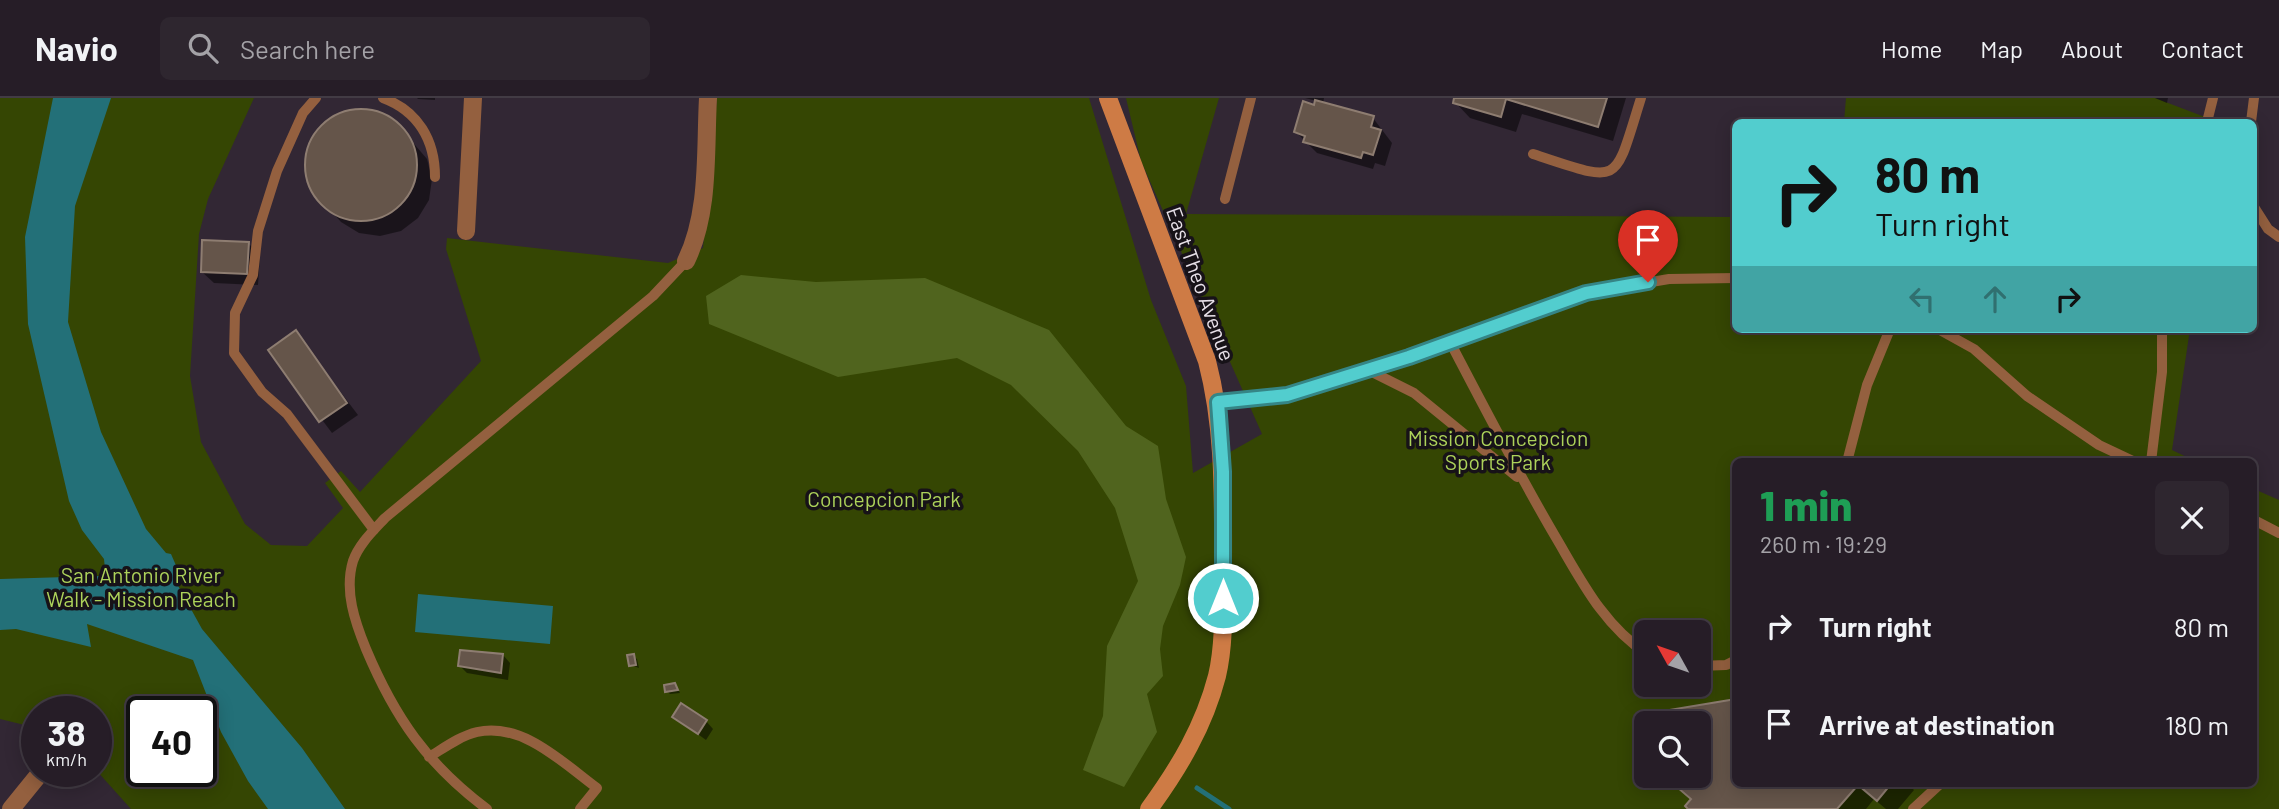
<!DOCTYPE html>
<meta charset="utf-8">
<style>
body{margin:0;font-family:Barlow,sans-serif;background:#2e262f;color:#f1f3f6;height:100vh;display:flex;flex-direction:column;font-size:26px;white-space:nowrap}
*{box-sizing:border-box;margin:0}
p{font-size:23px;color:#a4a2a7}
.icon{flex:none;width:38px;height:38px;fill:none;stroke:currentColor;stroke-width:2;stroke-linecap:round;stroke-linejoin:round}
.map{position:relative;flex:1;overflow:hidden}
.side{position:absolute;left:1732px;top:360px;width:525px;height:329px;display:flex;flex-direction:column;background:#261d27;border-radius:10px;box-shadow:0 4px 18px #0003,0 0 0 2px #423b44}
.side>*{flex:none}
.banner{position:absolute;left:1732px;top:21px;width:525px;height:214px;border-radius:10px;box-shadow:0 4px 18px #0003,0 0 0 2px #423b44;background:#52cdce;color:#111;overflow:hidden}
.needle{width:46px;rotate:310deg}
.tools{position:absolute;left:1634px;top:522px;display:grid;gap:14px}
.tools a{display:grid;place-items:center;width:77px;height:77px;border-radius:10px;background:#261d27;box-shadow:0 4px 18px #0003,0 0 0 2px #423b44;font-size:35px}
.speed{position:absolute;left:21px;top:598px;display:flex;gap:14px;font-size:35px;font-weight:700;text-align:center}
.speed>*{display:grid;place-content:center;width:91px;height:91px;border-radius:50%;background:#261d27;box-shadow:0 4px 18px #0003,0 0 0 2px #423b44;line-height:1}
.speed small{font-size:18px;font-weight:400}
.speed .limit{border:4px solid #111;border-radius:10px;background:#fff;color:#111}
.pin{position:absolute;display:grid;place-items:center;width:60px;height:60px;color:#fff;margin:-72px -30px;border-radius:50% 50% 50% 0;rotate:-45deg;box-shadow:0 0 7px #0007}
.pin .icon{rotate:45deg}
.me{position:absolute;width:77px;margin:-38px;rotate:0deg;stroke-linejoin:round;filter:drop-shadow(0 0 5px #0008)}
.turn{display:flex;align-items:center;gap:24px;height:147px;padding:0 28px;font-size:32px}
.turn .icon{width:91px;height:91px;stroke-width:2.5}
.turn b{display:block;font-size:49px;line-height:60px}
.lanes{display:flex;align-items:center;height:66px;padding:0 28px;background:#0003;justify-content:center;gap:35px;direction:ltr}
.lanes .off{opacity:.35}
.round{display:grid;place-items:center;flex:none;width:74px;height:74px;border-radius:10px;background:#2e262f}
.overview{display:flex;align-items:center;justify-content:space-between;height:119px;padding:0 28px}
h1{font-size:42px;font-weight:800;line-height:52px;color:#1e9e55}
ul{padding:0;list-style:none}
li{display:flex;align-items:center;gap:21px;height:98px;padding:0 28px}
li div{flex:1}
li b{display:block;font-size:26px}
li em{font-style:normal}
header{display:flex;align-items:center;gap:42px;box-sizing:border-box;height:98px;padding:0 35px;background:#261d27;border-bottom:2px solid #423b44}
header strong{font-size:33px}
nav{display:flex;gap:38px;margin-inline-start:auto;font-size:24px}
.search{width:490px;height:63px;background:#2e262f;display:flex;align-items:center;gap:18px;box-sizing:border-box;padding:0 24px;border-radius:10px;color:#a4a2a7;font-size:26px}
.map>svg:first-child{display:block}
.green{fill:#354603;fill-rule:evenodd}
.forest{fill:#50641e}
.water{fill:#237078}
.shadow{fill:#0007}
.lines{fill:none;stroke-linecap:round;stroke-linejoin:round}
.stream{stroke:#237078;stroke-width:5}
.building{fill:#65554a;stroke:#8e7d71;stroke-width:2}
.lane{stroke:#94603f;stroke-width:10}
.street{stroke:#94603f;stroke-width:18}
.secondary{stroke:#ce7b45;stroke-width:18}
.route-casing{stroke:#358586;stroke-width:18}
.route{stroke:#52cdce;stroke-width:12}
.labels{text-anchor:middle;stroke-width:7;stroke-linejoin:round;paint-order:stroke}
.street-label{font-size:21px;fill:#e8e1e9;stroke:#171218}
.park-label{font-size:21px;fill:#add25a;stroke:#171218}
</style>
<header>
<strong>Navio</strong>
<div class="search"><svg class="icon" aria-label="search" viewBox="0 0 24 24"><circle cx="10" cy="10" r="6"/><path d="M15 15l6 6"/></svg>Search here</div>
<nav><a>Home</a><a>Map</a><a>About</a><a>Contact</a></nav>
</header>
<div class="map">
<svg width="2279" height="711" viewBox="0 0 2279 711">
<rect width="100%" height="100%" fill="#322734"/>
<path class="green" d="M0,0h254l-46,101 -9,35 -9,142 11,66 44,82 26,21 36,1 36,-38 -18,-25 16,-12 19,21 121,-131 -35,-112 1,-11 221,25 35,-15 14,-150h372l62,202 35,86 7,87 69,-39 -121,-273 -15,-63h93l-33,116 550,3v112h454l-18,121 25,12h-461v322h518v-295l25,11v309h-2148l-35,-39v-58h-59v16l-37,-9zM1647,534h52v52h-52zM142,614h59v60h-59zM1647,625h52v52h-52z
M1846,0h309l63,24h-374z"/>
<path class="forest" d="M741,177l75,7 109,-4 124,52 77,96 32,20 8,53 20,58 -6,28 -17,41 -3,23 3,27 -16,18 10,38 -33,55 -41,-17 20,-54 4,-70 31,-65 -23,-73 -37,-57 -67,-66 -54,-27 -119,19 -129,-53 -3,-28z"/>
<path class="water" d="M53,0h58l-36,108 -7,116 33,110 45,97 20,24 5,1 7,16 -2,12 26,47 100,119 43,61h-77l-20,-28 -27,-49 -28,-72 -106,-36 4,23 -75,-18 -16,1v-51l100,-3 5,-7 -1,-10 -22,-29 -13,-29 -41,-177 -3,-87z
M418,496l135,12 -3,38 -135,-12z"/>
<path class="shadow" d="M417,0h18v2l-17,-1z
M1305,0h19l-1,6 50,14 19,25 -7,23 -10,-3 -2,6 -56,-16 -21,-21 19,-25 2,-6z
M1456,0h170l-13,43 -91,-27 -6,18 -46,-14 -15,-16z
M2155,0h13l-1,5z
M359,13l20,3 19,11 29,34 5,20 -3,21 -11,18 -17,13 -21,5 -21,-3 -18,-11 -29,-33 -5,-21 3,-21 11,-18 17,-12z
M248,145l12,12 -2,30 -44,-2 -12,-11z
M295,234l63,83 -26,18 -62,-82z
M503,557l7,8 -2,17 -41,-7 -7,-7z
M633,558l4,3 2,9 -8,-3z
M675,586l5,9 -10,1 -3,-3z
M1736,603v83h172l6,6 -16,19h-12l-12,-10 -8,10h-176l2,-9 -28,-25h35z
M674,619l32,4 7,8 -7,11z"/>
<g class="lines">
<path class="stream" d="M1197,690l32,21"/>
</g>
<path class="building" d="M1454,0h153l-9,29 -92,-28 -5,18 -48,-14z
M1315,2l59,16 -3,11 10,3 -8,25 -10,-3 -2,6 -58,-16 2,-6 -11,-4 9,-31 11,4z
M305 67a56 56 0 1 1 112 0a56 56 0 1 1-112 0Z
M202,142l47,2 -2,32 -46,-2z
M296,232l51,73 -28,19 -51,-72z
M460,552l43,4 -2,19 -43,-7z
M634,556l2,11 -7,1 -2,-11z
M675,585l3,7 -13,2 -1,-7z
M1736,601v85h155l-14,17 -19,-16 -21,24h-149l-3,-3 6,-7 -28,-24h36v-52h-41l-1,-11z
M681,605l26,17 -9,14 -26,-17z"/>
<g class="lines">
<path class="lane" d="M316,0l-13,15 -26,58 -19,60 -5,44 -18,38 -1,40 28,39 25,22 87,116
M383,0c35,13 52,42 52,79
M2207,24l6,-24
M2251,24l3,-24
M1533,56c90,29 80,33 108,-56
M1225,101l26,-101
M2254,109l14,22 11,8
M1938,231l36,20 53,47 72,49 36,17
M1450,244c34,65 68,131 105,194 26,44 48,89 92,118
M1368,272l46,23 103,84
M1218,305l69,-8 123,-38 176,-64 83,-14 67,-1
M1847,364l20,-77 23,-56
M2151,364l11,-90v-43
M2254,422l25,13
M1699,568l27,-1 10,-5
M429,659c15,-9 31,-21 48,-25 46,-10 86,31 120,56l-17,21
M487,711c-60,-45 -92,-91 -121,-160 -11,-27 -22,-58 -13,-88 6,-17 20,-30 32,-43l268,-222 33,-35
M1913,711l27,-25"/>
<path class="street" d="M466,133l7,-133
M686,163c24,-49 19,-110 22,-163
M11,711l30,-37"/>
<path class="secondary" d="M1108,0l99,263c18,69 16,138 16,208 0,35 2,73 -6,107 -13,50 -38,92 -68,133"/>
</g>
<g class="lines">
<g class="route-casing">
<path id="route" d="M1223,500v-126l-5,-70 69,-7 122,-38 177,-64 62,-11"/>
</g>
<use href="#route" class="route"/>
</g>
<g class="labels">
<g class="street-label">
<text transform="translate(1200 186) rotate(70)" y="7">East Theo Avenue</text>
</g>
<g class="park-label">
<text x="1498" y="348">Mission Concepcion<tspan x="1498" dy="24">Sports Park</tspan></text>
<text x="884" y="409">Concepcion Park</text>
<text x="141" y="485">San Antonio River<tspan x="141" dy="24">Walk - Mission Reach</tspan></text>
</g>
</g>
</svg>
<div class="tools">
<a><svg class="needle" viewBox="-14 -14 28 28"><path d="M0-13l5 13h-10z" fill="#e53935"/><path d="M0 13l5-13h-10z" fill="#a4a2a7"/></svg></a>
<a><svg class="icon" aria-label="search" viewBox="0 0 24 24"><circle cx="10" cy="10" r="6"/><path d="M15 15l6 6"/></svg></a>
</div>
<div class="speed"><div>38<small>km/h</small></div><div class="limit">40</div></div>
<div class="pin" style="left:1648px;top:184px;background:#d93025"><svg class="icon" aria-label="arrive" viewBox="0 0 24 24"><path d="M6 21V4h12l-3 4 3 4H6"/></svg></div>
<svg class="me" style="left:1223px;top:500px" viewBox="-20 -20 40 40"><circle r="17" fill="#52cdce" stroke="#fff" stroke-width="3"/><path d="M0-11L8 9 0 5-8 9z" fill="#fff"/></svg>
<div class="banner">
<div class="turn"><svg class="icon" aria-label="right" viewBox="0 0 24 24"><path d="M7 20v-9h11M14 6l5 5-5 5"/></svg><div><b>80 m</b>Turn right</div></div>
<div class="lanes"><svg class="icon off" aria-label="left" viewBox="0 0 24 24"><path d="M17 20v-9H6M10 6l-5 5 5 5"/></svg><svg class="icon off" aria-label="ahead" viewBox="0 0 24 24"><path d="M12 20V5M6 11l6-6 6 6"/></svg><svg class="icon" aria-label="right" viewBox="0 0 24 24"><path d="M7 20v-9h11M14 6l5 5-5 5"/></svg></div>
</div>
<section class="side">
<div class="overview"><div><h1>1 min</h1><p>260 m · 19:29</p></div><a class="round"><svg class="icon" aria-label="close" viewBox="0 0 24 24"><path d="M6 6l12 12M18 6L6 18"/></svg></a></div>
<ul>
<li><svg class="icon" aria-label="right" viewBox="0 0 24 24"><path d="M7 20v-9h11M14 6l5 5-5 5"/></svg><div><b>Turn right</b></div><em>80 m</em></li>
<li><svg class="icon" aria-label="arrive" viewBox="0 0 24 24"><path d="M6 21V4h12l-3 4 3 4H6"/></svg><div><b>Arrive at destination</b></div><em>180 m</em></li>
</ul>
</section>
</div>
